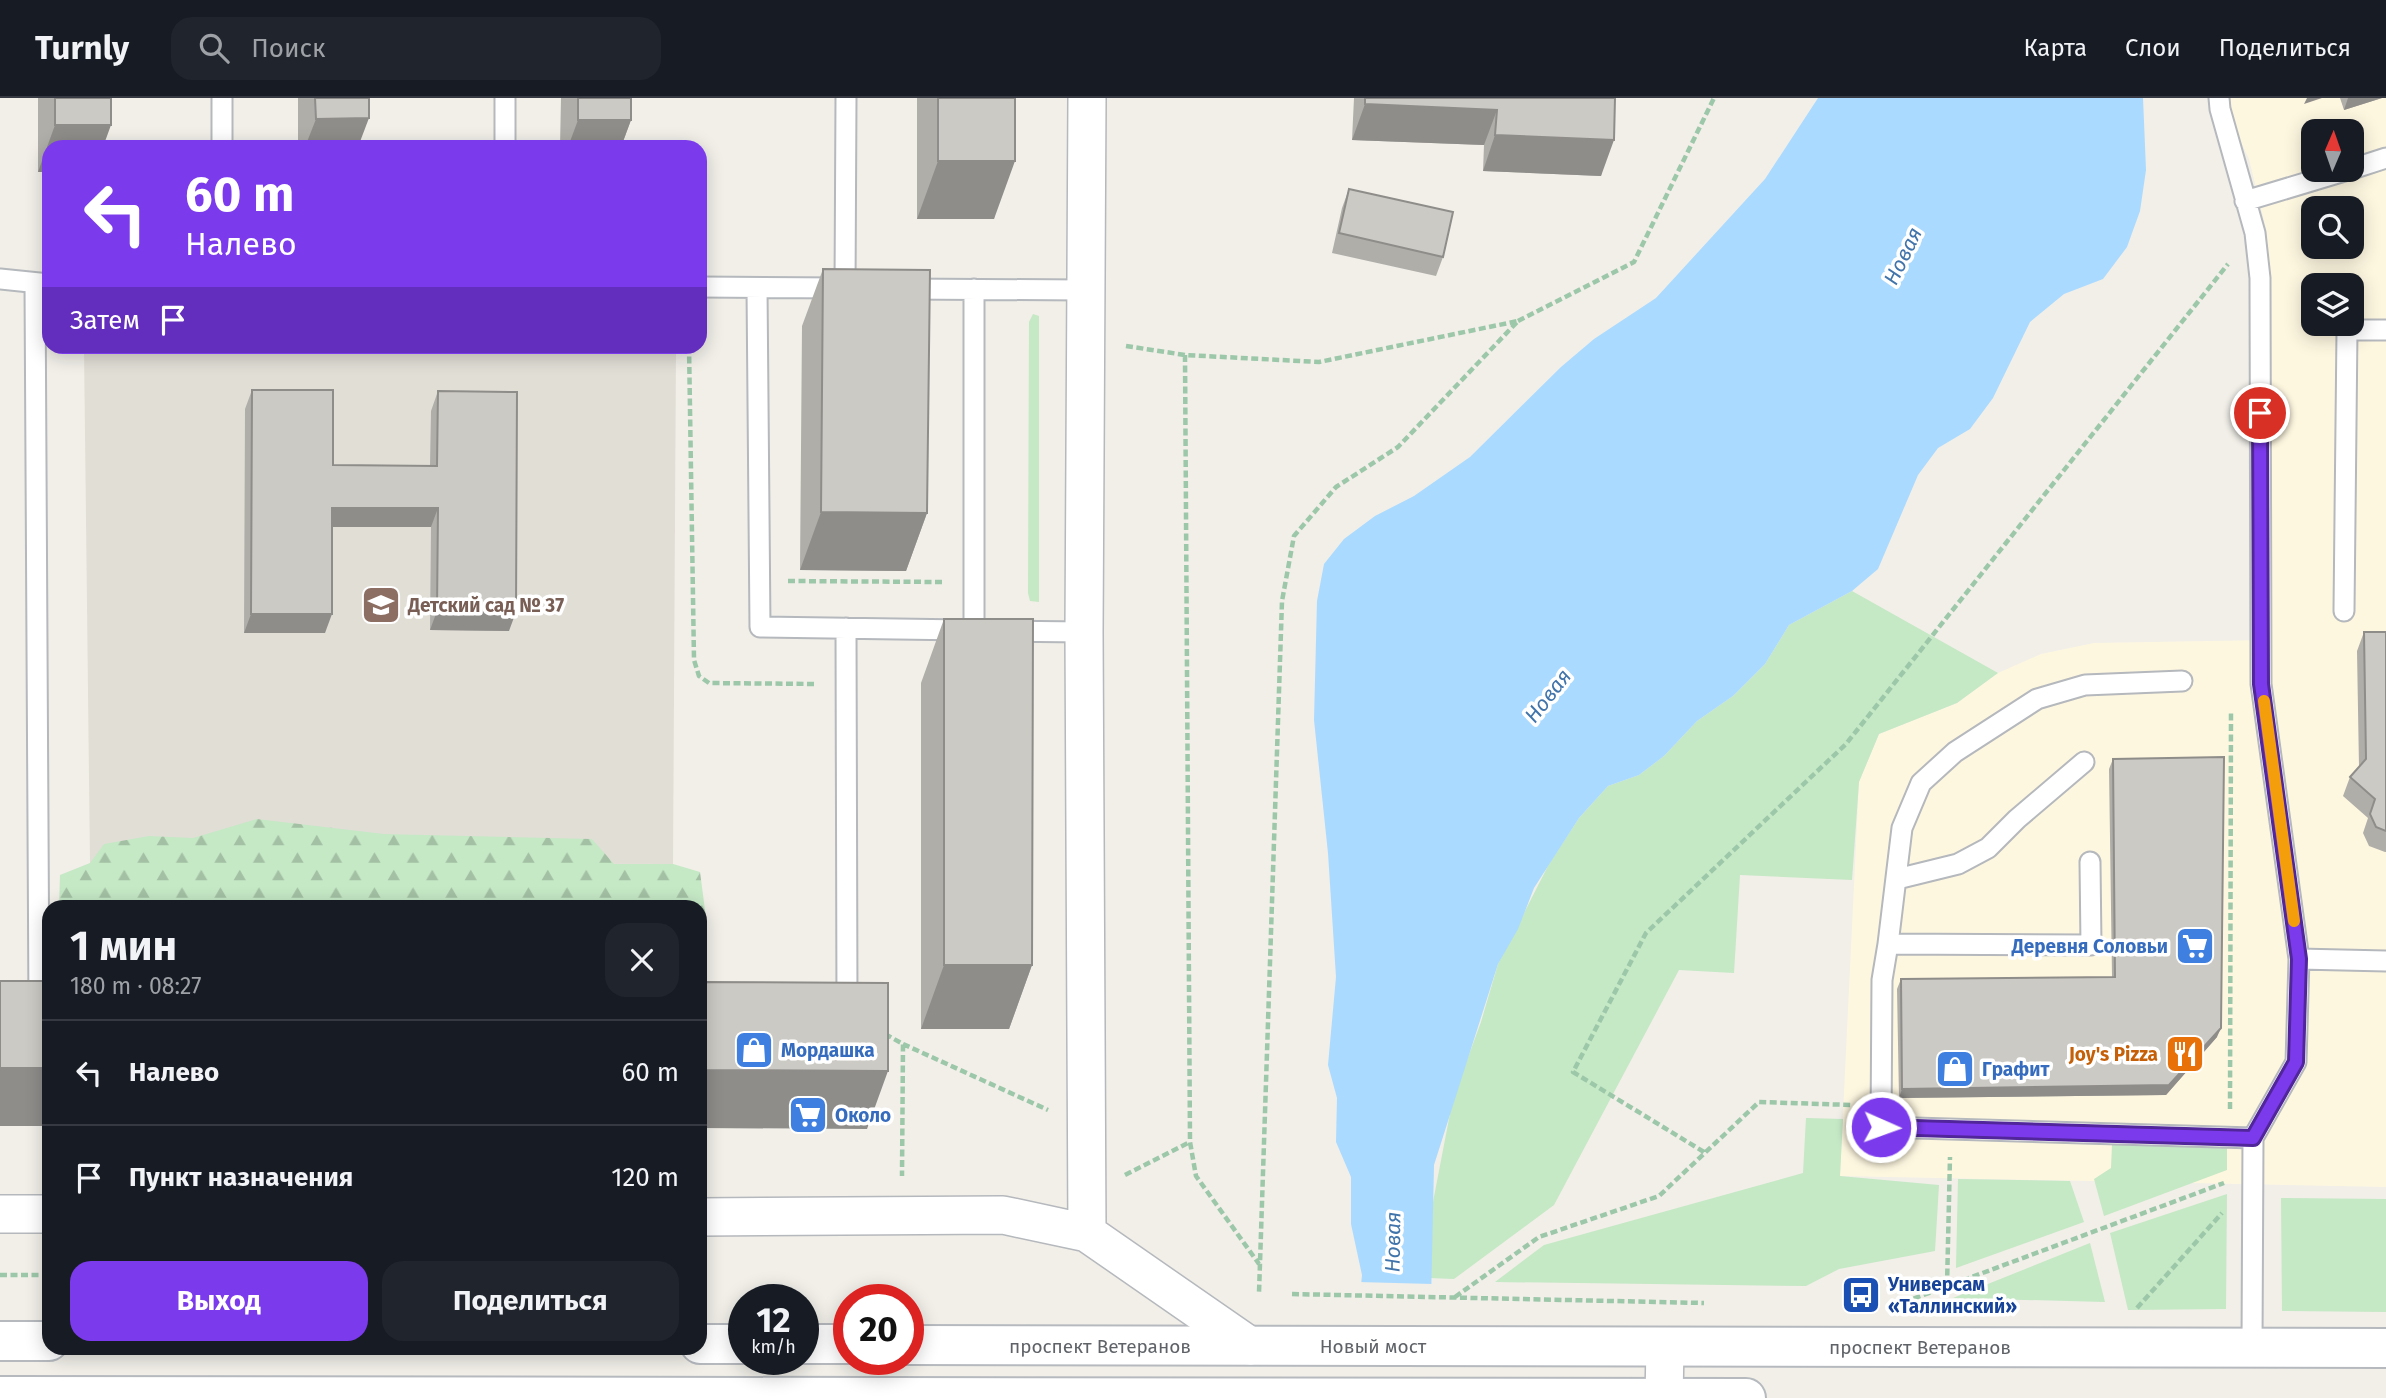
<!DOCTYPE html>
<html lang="ru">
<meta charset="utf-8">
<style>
body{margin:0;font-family:"Fira Sans",sans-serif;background:#20242c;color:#f1f3f6;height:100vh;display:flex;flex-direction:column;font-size:26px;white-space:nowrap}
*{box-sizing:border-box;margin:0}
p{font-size:23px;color:#9ea1a6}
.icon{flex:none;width:38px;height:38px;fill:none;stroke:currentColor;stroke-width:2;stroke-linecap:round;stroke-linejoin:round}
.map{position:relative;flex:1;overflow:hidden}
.details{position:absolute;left:42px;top:802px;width:665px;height:455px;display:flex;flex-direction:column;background:#171b24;border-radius:21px;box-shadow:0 4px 18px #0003}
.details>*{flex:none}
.hud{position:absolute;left:42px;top:42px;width:665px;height:214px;border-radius:21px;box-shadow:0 4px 18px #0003;background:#7c3aed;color:#fff;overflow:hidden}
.needle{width:46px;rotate:2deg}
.tools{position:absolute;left:2301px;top:21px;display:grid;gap:14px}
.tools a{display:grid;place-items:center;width:63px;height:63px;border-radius:14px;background:#171b24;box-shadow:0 4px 18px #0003;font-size:35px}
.speed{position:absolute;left:728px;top:1186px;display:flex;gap:14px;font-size:35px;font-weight:700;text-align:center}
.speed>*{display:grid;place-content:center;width:91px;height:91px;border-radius:50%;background:#171b24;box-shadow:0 4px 18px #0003;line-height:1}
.speed small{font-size:18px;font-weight:400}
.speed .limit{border:10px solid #d22;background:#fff;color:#111}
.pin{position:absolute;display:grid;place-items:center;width:60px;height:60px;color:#fff;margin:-30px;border:4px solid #fff;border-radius:50%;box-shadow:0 2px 7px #0007}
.me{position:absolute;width:77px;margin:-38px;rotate:92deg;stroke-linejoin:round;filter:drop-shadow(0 0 5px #0008)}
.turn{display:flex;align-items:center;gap:24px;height:147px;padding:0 28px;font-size:32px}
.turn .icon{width:91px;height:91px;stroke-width:2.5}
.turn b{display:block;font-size:49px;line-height:60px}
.then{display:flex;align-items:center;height:66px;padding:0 28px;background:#0003;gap:14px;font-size:26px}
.round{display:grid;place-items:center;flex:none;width:74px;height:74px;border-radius:21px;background:#20242c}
.headline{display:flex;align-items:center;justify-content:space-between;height:119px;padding:0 28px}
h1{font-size:42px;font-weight:700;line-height:52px}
.primary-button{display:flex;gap:14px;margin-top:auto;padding:14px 28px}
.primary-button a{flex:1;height:80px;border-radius:21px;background:#7c3aed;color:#fff;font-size:28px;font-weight:700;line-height:80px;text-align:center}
.primary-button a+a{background:#20242c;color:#f1f3f6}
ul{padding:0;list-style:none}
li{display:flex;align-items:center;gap:21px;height:105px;padding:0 28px;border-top:2px solid #363941}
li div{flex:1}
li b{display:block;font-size:26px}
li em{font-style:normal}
header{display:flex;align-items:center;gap:42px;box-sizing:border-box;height:98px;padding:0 35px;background:#171b24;border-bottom:2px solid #363941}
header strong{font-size:33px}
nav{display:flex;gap:38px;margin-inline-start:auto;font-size:24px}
.search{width:490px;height:63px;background:#20242c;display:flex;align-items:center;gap:18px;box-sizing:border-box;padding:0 24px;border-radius:21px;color:#9ea1a6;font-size:26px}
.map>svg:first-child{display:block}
.commercial{fill:#fef7e0;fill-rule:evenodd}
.education{fill:#e1ded6}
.grass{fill:#c5e8c5}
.forest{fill:url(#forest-firs)}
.water{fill:#aadaff}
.pier{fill:#f1efe8}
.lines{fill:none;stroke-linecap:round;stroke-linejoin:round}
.service-casing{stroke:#b5b8bc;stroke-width:23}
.minor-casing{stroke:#b5b8bc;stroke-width:40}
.secondary-casing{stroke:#b6babf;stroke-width:42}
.path{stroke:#9cc7a9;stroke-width:4.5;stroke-dasharray:7 3.5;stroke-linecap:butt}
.service{stroke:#fff;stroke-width:19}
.minor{stroke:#fff;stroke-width:37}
.secondary{stroke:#fff;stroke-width:38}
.wall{fill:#afaea9}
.shaded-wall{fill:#8f8d8a}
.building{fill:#cccac5;stroke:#8f8d8a;stroke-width:2}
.route-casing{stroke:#51269a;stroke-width:18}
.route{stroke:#7c3aed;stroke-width:12}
.slow{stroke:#f59e0b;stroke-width:12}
.labels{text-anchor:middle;stroke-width:7;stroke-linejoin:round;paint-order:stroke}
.education-label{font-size:19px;font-weight:bold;fill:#785e54;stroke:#fff;text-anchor:start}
.shop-label{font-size:19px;font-weight:bold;fill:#366cbe;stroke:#fff;text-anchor:start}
.food-label{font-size:19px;font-weight:bold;fill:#c56008;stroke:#fff;text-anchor:end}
.transit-label{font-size:19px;font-weight:bold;fill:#164399;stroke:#fff;text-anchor:start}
.street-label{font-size:19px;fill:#5f6368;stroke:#fff}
.water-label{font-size:21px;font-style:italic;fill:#4174aa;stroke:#fff}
</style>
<header>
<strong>Turnly</strong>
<div class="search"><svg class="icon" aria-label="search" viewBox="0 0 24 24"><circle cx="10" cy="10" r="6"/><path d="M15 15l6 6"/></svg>Поиск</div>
<nav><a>Карта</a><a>Слои</a><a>Поделиться</a></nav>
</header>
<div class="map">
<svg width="2386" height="1300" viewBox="0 0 2386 1300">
<defs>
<pattern id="forest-firs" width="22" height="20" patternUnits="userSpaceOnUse" patternTransform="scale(1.75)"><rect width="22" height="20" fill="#c5e8c5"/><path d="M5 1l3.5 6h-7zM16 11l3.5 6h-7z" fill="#a3c0a4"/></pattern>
</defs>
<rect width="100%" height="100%" fill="#f1efe8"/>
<path class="commercial" d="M2220,0h166v1089l-546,-11 19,-394 20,-48 78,-31 41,-30 43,-19 53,-11 173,-3v-407l-18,-74zM2314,33h38v39h-38zM2314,110h38v39h-38zM2314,187h38v39h-38z"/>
<path class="education" d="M84,249h592l-3,517 -583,-1z"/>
<path class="grass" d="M1033,216l6,2v286l-9,-1 -2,-8 1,-271z
M1852,493l146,82 -41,30 -78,31 -20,48 -7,98 -112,-5 -6,98 -55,-3 -125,235 -100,74 -25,-1 4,-76 20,-104 28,-76 17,-58 51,-100 30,-46 29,-32 31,-11 25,-19 33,-35 36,-25 32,-32 24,-39z
M1806,1020l37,1 -3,57 99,9 -4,66 -96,18 -33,17 -311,-4 49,-37 259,-72z
M2112,1046l115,2v24l-123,46 -10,-37 17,-11z
M1958,1081l112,2 14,41 -128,46z
M2227,1096l-1,115 -98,1 -18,-77z
M2281,1100l105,1v113l-104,-1z
M2090,1145l15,59 -152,-4z"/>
<path class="forest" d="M257,721l127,15 208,5 22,25h59l27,8 7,53 -7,11v-30h-641l1,-31 30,-12 14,-19 45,-8 44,2z"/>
<path class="water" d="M1818,0h325l3,72 -6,41 -13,36 -24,32 -39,15 -34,28 -37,76 -23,31 -32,19 -20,27 -40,94 -26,22 -63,34 -24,39 -32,32 -36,25 -33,35 -25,19 -31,11 -29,32 -45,70 -16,41 -20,35 -64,201 -4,181 -80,52 12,-123 -11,-51v-47l-15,-35 1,-44 -9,-33 8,-88 -8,-124 -14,-133 3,-119 7,-37 20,-25 31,-23 39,-20 56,-39 91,-90 33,-28 62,-41 109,-119z"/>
<path class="pier" d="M1358,1184l75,2 -3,114h-83z"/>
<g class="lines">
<g class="service-casing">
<path id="service" d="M2219,0l1,11 35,124 5,45 1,406 38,275 -3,103 -43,76 -1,209
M222,49v-49
M505,49v-49
M2352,71l34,-11
M2245,103l103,-31
M0,181l49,5
M35,186l4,722
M700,189l142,1
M757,190l3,339 205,3
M845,190l1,-190
M903,191l181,1
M2344,513l3,-281h39
M846,530l1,379
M974,532v-341
M1006,533l78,1
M2090,764l1,83 -203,-1 -6,36 -1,147 372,11
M1897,781l61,-15 30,-16 29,-29 67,-57
M1888,846l14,-116 19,-45 34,-31 82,-53 48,-14 97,-4
M2299,861l87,2"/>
</g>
<g class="minor-casing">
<path id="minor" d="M1087,0l-3,534 3,601
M0,1116h49
M700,1119l303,-2 84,18 163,113
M1664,1300l1,-51"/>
</g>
<g class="secondary-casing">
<path id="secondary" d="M0,1243h49
M700,1246h44
M803,1246h46
M908,1247l1478,3
M0,1298l1746,2"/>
</g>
<path class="path" d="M1518,223l116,-59 80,-164
M689,248l5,314 5,16 10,7 108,1
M1126,248l59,9 134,7 199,-41 -120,126 -62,40 -42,49 -12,65 -23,692
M1185,257l5,787 6,34 63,88
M788,483l155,1
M885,936l18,10 -1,132
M903,946l145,66
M2230,1011l1,-397
M1704,1054l-131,-80 73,-139 200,-189 382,-480
M1125,1077l65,-33
M0,1177h49
M1947,1188l3,-129
M1292,1196l412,9
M1455,1199l84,-60 120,-41 100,-94 93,3
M1894,1208l330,-123
M2137,1210l85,-95"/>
<use href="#service" class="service"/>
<use href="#minor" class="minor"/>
<use href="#secondary" class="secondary"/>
</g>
<path class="wall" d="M38,0h73l-62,49v25h-11z
M298,0h71l-11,49h-60z
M561,0h70v22l-10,27h-61z
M917,0h98l-21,121h-77z
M1354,0h261l-14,78 -118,-5 1,-26 -132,-5z
M2340,0h42l-38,12z
M1349,91l94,68 -7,19 -104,-23 10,-45z
M823,171l104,244 -21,58 -106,-1 2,-244z
M252,292l81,75 97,1 1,-55 7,-20 71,240 -79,-1 1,-103h-99l-7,106h-81l1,-224z
M944,521l88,346 -23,64h-88v-346z
M2364,534h22v220h-1l-16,-6 -6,-13 5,-15 -25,-22 7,-19 9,-10 -2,-116z
M2113,661l104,278 -51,58 -267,3 -2,-109 4,-10 211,-2 -3,-208z"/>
<path class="shaded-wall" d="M2307,0h15l-18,6z
M2348,0h34l-38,12z
M1365,6l132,6 -13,35 -132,-5z
M369,20l-11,29h-53l11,-28z
M578,22h53l-10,27h-53z
M55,27h56l-8,22h-54v25h-11z
M1495,37l119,5 -13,36 -118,-5z
M938,63h77l-21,58h-77z
M332,410h106l-7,19h-106z
M821,414l106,1 -21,58 -106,-1z
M437,513l79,1 -7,19 -79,-1z
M251,516h81l-7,19h-81z
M944,867h88l-23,64h-88z
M2221,930l-4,9 -51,58 -267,3 3,-9z
M0,970h49v58h-49z
M700,972l188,1 -21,58 -167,-1z"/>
<path class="building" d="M55,0h56v27h-56z
M315,0h54v20l-53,1z
M578,0h53v22h-53z
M938,0h77v63h-77z
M1365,0h250l-1,42 -119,-5 2,-25 -132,-6z
M1349,91l104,23 -10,45 -104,-24z
M823,171l107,1 -3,243 -106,-1z
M252,292h81v75l104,1 1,-75 79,1 -1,220 -79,-1 1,-103h-106v106h-81z
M944,521h89l-1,346h-88z
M2364,534h22v199l-10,-4 -6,-13 5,-15 -25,-22 16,-18z
M2224,659l-3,271 -52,57 -267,4 -1,-110 214,-2 -2,-218z
M0,883h49v87h-49z
M700,884l188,1v88l-188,-1z"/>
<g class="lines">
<g class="route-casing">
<path id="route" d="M1881,1029l372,11 43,-76 3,-103 -38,-275 -1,-271"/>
</g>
<use href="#route" class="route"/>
<path class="slow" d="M2264,603l30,220"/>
</g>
<defs>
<g id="school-square" transform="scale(2.0125)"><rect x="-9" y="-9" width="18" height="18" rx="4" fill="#8d6e63" stroke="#fff"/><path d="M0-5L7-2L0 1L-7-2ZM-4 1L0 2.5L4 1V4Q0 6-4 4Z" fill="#fff"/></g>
<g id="supermarket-square" transform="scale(2.0125)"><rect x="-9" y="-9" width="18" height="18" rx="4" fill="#3f7fe0" stroke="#fff"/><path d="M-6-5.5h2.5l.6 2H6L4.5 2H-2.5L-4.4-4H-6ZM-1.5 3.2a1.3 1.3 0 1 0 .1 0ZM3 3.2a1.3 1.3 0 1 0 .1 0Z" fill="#fff"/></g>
<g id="shop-square" transform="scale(2.0125)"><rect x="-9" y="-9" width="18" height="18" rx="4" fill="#3f7fe0" stroke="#fff"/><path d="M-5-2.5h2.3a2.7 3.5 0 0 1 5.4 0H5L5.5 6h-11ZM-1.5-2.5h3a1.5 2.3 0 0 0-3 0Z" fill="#fff"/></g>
<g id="restaurant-square" transform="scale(2.0125)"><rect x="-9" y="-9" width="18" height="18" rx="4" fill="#e8710a" stroke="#fff"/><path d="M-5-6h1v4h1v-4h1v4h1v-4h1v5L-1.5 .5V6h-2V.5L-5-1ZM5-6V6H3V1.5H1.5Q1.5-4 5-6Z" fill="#fff"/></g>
<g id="bus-square" transform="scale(2.0125)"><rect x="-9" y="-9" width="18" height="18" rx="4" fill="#1a4fb4" stroke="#fff"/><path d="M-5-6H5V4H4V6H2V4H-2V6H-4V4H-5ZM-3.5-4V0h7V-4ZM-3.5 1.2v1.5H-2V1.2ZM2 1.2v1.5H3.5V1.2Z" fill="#fff"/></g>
</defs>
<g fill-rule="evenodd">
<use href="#school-square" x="381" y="507"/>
<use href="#supermarket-square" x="2195" y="848"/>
<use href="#shop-square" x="754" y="952"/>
<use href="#restaurant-square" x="2185" y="956"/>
<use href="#shop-square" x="1955" y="971"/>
<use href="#supermarket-square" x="808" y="1017"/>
<use href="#bus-square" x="1861" y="1197"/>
</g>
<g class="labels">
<g class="education-label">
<text x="408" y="514">Детский сад № 37</text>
</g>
<g class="shop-label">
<text x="2168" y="855" text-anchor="end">Деревня Соловьи</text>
<text x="781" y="959">Мордашка</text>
<text x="1982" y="978">Графит</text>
<text x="835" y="1024">Около</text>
</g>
<g class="food-label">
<text x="2158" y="963">Joy's Pizza</text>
</g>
<g class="transit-label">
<text x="1888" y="1193">Универсам<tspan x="1888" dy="22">«Таллинский»</tspan></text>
</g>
<g class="street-label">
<text x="1100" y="1255">проспект Ветеранов</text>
<text x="1373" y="1255">Новый мост</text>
<text x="1920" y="1256">проспект Ветеранов</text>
</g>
<g class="water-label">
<text transform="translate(1903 158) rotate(-64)" y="7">Новая</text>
<text transform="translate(1548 598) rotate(-52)" y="7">Новая</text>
<text transform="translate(1393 1144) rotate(-89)" y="7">Новая</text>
</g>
</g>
</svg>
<div class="tools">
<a><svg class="needle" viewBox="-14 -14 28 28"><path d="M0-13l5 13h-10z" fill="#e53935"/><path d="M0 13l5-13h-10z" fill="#9ea1a6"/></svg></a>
<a><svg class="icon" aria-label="search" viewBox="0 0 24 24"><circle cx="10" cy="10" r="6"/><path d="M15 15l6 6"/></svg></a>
<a><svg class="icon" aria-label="layers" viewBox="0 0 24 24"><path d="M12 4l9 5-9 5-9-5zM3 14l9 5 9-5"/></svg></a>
</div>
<div class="speed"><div>12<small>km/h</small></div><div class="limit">20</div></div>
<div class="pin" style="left:2260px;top:315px;background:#d93025"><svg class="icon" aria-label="arrive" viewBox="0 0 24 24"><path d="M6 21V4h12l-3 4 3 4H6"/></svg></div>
<svg class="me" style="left:1881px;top:1029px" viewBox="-20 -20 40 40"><circle r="17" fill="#7c3aed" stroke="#fff" stroke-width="3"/><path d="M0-11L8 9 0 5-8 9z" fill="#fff"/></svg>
<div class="hud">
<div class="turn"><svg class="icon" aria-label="left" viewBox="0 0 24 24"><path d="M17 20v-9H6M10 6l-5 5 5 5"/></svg><div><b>60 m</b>Налево</div></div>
<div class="then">Затем<svg class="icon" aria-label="arrive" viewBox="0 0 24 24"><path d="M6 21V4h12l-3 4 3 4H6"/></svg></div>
</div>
<section class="details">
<div class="headline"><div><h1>1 мин</h1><p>180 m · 08:27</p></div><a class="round"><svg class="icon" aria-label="close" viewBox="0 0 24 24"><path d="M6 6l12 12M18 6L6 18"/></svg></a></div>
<ul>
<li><svg class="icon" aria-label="left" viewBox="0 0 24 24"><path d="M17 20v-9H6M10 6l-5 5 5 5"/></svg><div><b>Налево</b></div><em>60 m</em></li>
<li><svg class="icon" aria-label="arrive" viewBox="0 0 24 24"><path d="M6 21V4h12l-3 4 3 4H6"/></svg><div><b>Пункт назначения</b></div><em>120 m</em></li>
</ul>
<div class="primary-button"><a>Выход</a><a>Поделиться</a></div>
</section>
</div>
